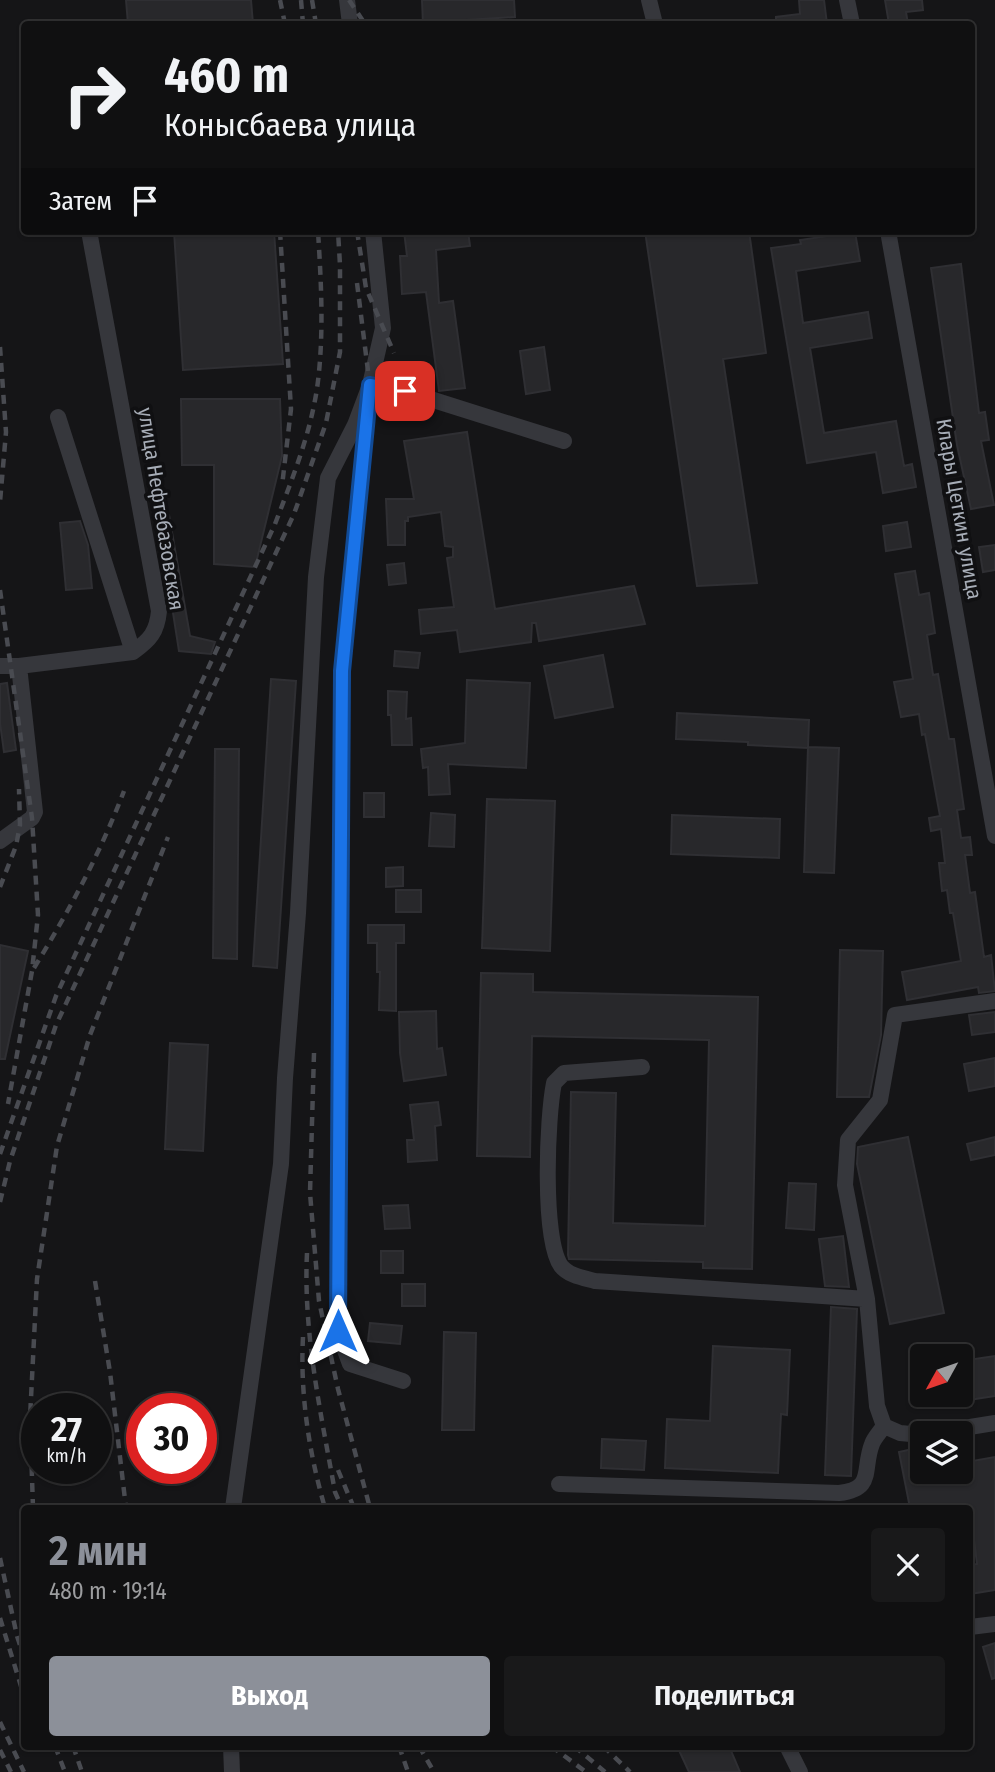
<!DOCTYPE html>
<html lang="ru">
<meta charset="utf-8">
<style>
body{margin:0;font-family:"Fira Sans Condensed",sans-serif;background:#19191a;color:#f1f3f6;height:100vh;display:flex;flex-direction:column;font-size:26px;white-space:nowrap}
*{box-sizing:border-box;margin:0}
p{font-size:23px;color:#9c9d9f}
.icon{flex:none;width:38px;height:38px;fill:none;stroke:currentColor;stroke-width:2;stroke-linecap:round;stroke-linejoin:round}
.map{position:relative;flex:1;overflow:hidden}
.details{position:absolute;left:21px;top:1505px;width:952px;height:245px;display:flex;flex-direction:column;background:#101011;border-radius:7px;box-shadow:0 2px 5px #0004,0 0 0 2px #303031}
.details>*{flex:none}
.hud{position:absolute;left:21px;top:21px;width:954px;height:214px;border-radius:7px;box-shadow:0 2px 5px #0004,0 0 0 2px #303031;background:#101011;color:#f1f3f6;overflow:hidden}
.needle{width:46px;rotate:230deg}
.buttons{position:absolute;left:910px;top:1344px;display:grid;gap:14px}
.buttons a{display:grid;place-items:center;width:63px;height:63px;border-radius:7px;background:#101011;box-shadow:0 2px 5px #0004,0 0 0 2px #303031;font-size:35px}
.speed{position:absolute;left:21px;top:1393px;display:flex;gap:14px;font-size:35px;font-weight:700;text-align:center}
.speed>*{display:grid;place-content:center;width:91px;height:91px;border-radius:50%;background:#101011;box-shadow:0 2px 5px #0004,0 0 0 2px #303031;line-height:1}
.speed small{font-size:18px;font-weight:400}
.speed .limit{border:10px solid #d22;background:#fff;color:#111}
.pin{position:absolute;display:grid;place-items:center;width:60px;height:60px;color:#fff;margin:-30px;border-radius:14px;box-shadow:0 4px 10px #0006}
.me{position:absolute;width:77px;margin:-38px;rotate:0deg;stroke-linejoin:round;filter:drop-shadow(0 0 5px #0008)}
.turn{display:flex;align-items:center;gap:24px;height:147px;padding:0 28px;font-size:32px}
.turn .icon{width:91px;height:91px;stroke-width:2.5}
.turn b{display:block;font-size:49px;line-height:60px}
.then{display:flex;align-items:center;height:66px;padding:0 28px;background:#0003;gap:14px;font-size:26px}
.round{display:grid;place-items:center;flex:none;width:74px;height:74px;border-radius:7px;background:#19191a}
.head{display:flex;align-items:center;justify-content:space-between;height:119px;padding:0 28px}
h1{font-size:42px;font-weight:700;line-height:52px;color:#8c9099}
.action{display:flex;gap:14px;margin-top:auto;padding:14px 28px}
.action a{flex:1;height:80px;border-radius:7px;background:#8c9099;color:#fff;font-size:28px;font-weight:700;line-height:80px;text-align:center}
.action a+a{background:#19191a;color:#f1f3f6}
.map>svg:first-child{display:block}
.building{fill:#28282b;stroke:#2f2f33;stroke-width:2}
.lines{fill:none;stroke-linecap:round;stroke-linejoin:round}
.minor{stroke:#36373c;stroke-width:16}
.rail{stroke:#494b51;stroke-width:4.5;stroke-dasharray:9 7;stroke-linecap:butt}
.route-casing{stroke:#114b97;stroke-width:18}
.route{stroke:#1a73e8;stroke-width:12}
.labels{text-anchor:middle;stroke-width:7;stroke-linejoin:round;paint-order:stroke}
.street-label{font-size:21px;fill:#a7adb7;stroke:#101012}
</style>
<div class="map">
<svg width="995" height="1772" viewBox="0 0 995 1772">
<rect width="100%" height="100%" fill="#151517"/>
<path class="building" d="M126,0h125l2,24h-96v-3l-29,3z
M422,0h92l1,17 -65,4v3h-27z
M799,0h25l3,24h-51v-7l24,-3z
M885,0h37l1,10 -17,2 2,12h-19z
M174,231h100l9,133 -100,6z
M404,231h64l2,15 -34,4 3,53 14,-2 12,87 -26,3 -13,-99 -24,2 -2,-38h7z
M645,231h104l17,122 -43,6 34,224 -60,3z
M855,232l5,29 -64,10 7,52 65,-11 4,26 -62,10 14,85 72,-12 8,45 8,-2 4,23 -33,6 -7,-41 -69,11 -36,-215 30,-4 -1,-4z
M961,264l18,149 6,-1 4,28 -8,1 13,64 -23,4 -14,-64 -26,-177z
M544,347l6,43 -24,4 -6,-43z
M181,399h99l2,57 -27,111 -41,-3v-99h-32z
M467,432l28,177 139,-23 11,38 -106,17 -3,-18h-4l-1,19 -71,10 -3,-22 -36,4 -2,-24 35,-3 -7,-49 6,-1v-10l-8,-1 -4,-34 -33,5v4h-3v24h-17l-2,-46h28l-10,-58z
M169,515l21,121 25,6 -4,12 -32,-3 -21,-134z
M80,521l8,24 4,43 -26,2 -6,-67z
M907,522l4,25 -25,4 -3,-25z
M995,545v25l-12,2 -4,-25z
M404,563l2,20 -17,2 -2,-20z
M915,571l4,24 10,-2 6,40 -8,2 6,40 5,-1 11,65h5l10,70 -7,1 4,28 9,-1 2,18h-7l5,38 5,-1 9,65 7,-2 4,36 -16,2 -1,-6 -71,13 -5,-28 59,-11 -8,-48h-3l-3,-23 -5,1 -3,-28h6l-4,-34 -10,2 -2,-13 11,-2 -15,-82 -3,1 -3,-21 -18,3 -7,-35 19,-3 -18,-105z
M395,651l25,2 -2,15 -24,-2z
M603,655l10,52 -58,11 -11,-52z
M271,679l25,2 -19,287 -24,-2z
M467,680l63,3 -4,85 -78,-4 2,30 -21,1 -1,-28 -5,1 -2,-19 44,-6z
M7,683l9,67 -12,2 -4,-29v-39z
M388,691l19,1 -1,27 5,-1 1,27h-20l-1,-30h-3z
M677,713l132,7 -1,28 -60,-3v-3l-72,-3z
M808,747l31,1 -5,125 -30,-1z
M215,749h24l-2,210 -24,-1z
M364,793h20v24h-20z
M487,799l68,2 -5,150 -68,-3z
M431,813l24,2 -1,32 -25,-1z
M672,815l108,4 -1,39 -108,-4z
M403,867v19l-17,1v-19z
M396,890h25v22h-25z
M368,925h36v18h-8v68l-17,-1 1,-38h-3v-29h-9z
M0,945l28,6 -23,108h-5z
M840,950l43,1 -2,84 -12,62h-32z
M481,973l52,1v18l225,5 -6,272 -49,-1v-6l-134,-3 -1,-4 3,-163 45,1 -3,130 92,3 4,-186 -177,-4 -2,121 -53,-1z
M436,1011l1,38 5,-1 4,27 -42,6 -4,-28 -1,-41z
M995,1012v20l-23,3 -3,-20z
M170,1043l38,2 -5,106 -38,-2z
M995,1058v28l-26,5 -5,-27z
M438,1102l3,23 -6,1 2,34 -29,2 -1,-22h7l-4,-35z
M908,1137l36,176 -54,11 -33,-160 1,-17z
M995,1137v18l-24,5 -4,-16z
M789,1183l27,1 -2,46 -28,-2z
M408,1205l2,23 -25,1 -2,-23z
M843,1236l6,51 -24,-1 -6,-47z
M381,1251h22v22h-22z
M402,1284h23v22h-23z
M831,1307l26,2 -6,167 -26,-1z
M370,1323l32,3 -2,18 -32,-3z
M444,1332l32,1 -2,97h-32z
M713,1346l77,4 -3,65 -6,-1 -3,59 -113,-5 2,-49 43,2z
M995,1356v40l-33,5 -1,-40z
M602,1439l44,2 -2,29 -43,-2z
M922,1447v25h39v-9l34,-6v133l-25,4v-29l7,-1 -7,-56h-60l-11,-56z
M995,1643v35l-3,1 -9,-32z
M677,1746h52l11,26h-51z"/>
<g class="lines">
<path class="minor" d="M347,0l3,24
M649,0l6,24
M847,0l5,24
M888,231l107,605
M370,385l35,6 159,50
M368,408l-26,264 -4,659 12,33 53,17
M58,417l75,235
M0,666h19l114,-14c17,-12 24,-20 26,-41l-70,-380
M0,841l32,-23 3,-6 -16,-146
M642,1067l-78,6 -10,10c-7,34 -12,156 7,183 8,10 23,12 34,15l272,18
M933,1433l62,-10
M922,1435l-22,-2 -16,-7 -7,-20 -10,-107 -22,-114 3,-45 32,-40 15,-85 100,-14
M559,1484l280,9c36,-4 23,-23 33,-49 2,-6 8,-12 12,-18
M233,1508l48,-344 4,-86 13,-165 18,-336 12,-99 27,-53 15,-40 13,-57 -10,-97
M970,1627l25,-3
M231,1746l1,26
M787,1746l13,26"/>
<path class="rail" d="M280,0l5,24
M301,0l2,24
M312,0l4,24
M349,0l16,24
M280,231l11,178 -9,77
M357,231l9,57 28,65
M357,283l11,88
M0,347l6,85 -6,70
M0,590l32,228 6,97 -6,56 -24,133
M0,887l16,-41 4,-21 -1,-36
M34,968c36,-59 65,-112 90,-177
M314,1053l-4,140 9,108 19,88 32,119
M0,1154l56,-158 219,-472c18,-47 37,-94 43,-143 6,-50 3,-101 0,-150
M0,1202l10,-41 46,-136 238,-511 32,-91 14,-71v-87l-2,-34
M307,1253c-4,80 14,161 28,239l7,16
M95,1281l15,91 16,136
M303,1337c-3,58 6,116 22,171
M338,1470l16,38
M33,1508l-3,-90 7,-139 20,-133 33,-111 78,-198
M0,1558l17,78 7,21
M0,1618l24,78
M0,1722l24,50
M55,1746l10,26
M73,1746l9,26
M399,1746l9,26
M419,1746l15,26
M551,1746l35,26
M574,1746l31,26
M603,1746l27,26
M0,1750l11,22"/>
</g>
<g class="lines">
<g class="route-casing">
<path id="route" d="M338,1331l4,-660 28,-286 35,6"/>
</g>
<use href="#route" class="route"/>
</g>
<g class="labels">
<g class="street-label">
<text transform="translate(161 509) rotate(81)" y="7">улица Нефтебазовская</text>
<text transform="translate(959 509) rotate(80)" y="7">Клары Цеткин улица</text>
</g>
</g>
</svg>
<div class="buttons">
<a><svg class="needle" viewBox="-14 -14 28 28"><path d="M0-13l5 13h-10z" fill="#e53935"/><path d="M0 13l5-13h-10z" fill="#9c9d9f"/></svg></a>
<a><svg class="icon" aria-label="layers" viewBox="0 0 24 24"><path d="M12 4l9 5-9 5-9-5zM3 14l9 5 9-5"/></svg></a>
</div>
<div class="speed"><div>27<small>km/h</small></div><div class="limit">30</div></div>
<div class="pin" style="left:405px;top:391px;background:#d93025"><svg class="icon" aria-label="arrive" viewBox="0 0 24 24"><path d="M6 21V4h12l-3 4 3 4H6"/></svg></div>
<svg class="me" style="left:338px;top:1331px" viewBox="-20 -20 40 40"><path d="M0-17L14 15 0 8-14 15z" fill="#1a73e8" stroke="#fff" stroke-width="4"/></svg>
<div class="hud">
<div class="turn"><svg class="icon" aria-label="right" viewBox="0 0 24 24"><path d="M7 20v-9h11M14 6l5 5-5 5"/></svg><div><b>460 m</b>Конысбаева улица</div></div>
<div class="then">Затем<svg class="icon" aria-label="arrive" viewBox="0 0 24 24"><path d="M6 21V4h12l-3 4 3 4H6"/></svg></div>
</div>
<section class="details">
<div class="head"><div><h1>2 мин</h1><p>480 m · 19:14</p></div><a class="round"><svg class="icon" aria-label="close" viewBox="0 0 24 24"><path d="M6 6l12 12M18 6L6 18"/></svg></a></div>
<div class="action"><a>Выход</a><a>Поделиться</a></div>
</section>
</div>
